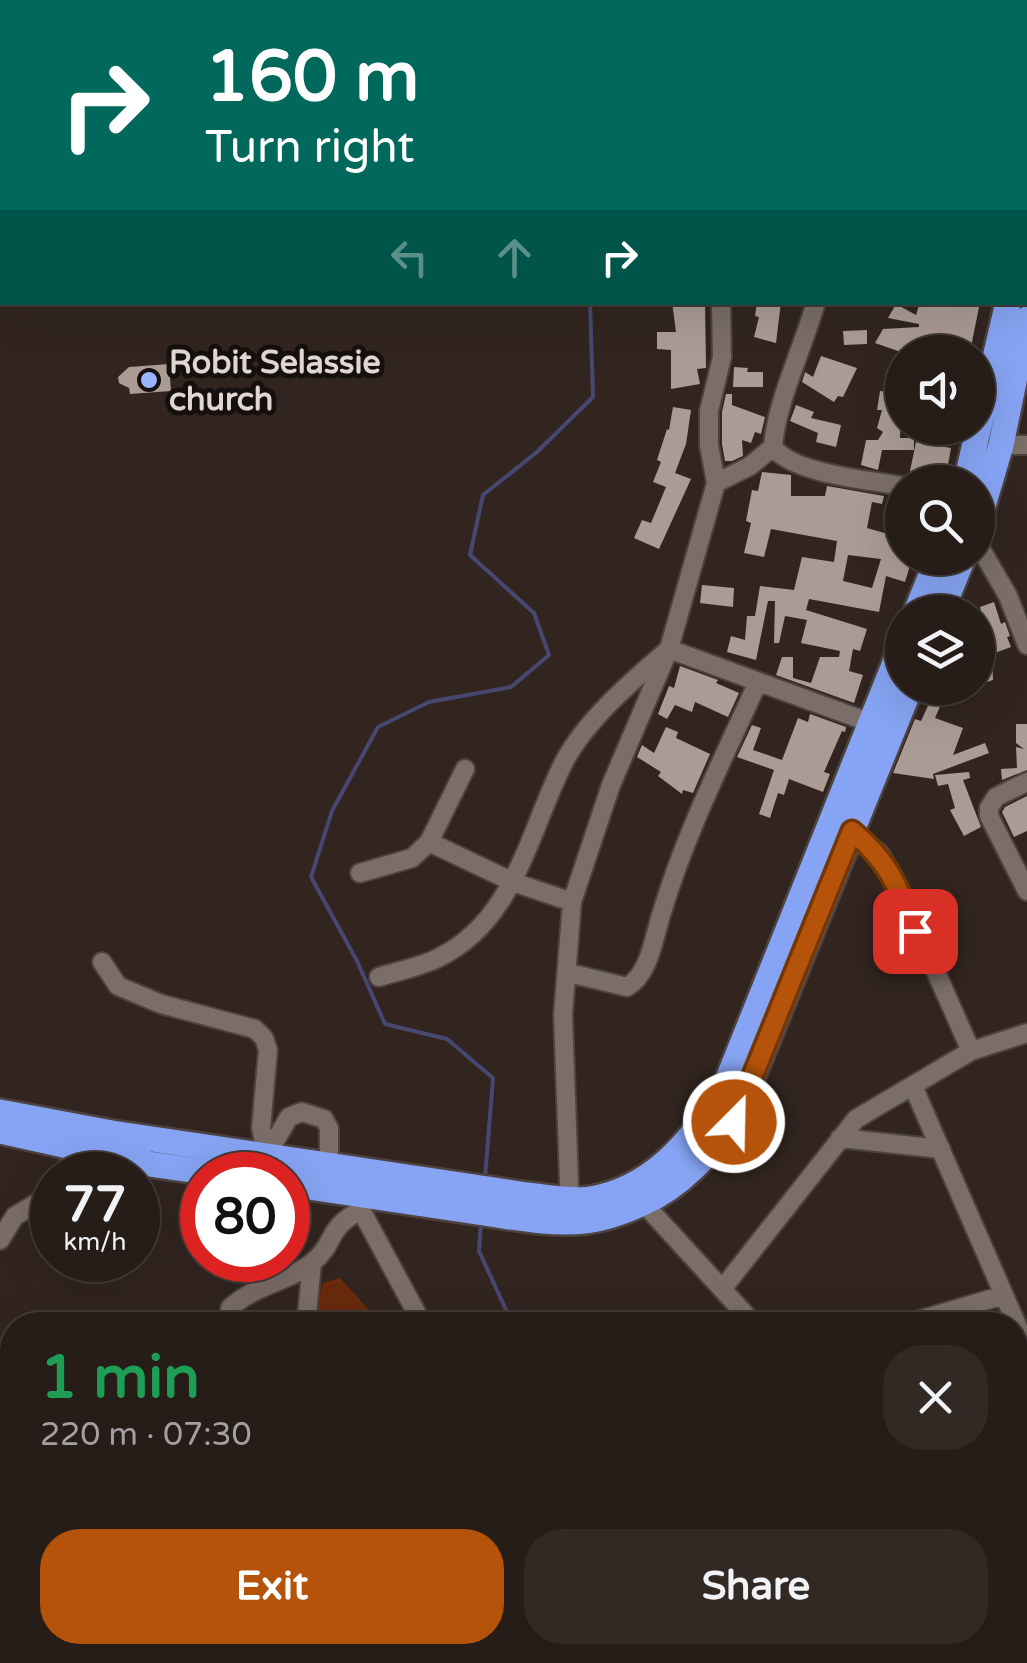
<!DOCTYPE html>
<meta charset="utf-8">
<style>
body{margin:0;font-family:"Varela Round",sans-serif;background:#322925;color:#f1f3f6;height:100vh;display:flex;flex-direction:column;font-size:38px;white-space:nowrap}
*{box-sizing:border-box;margin:0}
p{font-size:32px;color:#a4a1a2}
.icon{flex:none;width:55px;height:55px;fill:none;stroke:currentColor;stroke-width:2;stroke-linecap:round;stroke-linejoin:round}
.map{position:relative;flex:1;overflow:hidden}
.sheet{position:absolute;left:0px;top:1312px;width:1028px;height:352px;display:flex;flex-direction:column;background:#261c18;border-radius:40px 40px 0 0;box-shadow:0 10px 40px #0002,0 0 0 2px #423a37}
.sheet>*{flex:none}
.top-card{position:absolute;left:0px;top:0px;width:1028px;height:305px;box-shadow:0 10px 40px #0002,0 0 0 2px #423a37;background:#00695c;color:#fff;overflow:hidden}
.controls{position:absolute;left:885px;top:335px;display:grid;gap:20px}
.controls a{display:grid;place-items:center;width:110px;height:110px;border-radius:50%;background:#261c18;box-shadow:0 10px 40px #0002,0 0 0 2px #423a37;font-size:50px}
.speed{position:absolute;left:30px;top:1152px;display:flex;gap:20px;font-size:50px;font-weight:700;text-align:center}
.speed>*{display:grid;place-content:center;width:130px;height:130px;border-radius:50%;background:#261c18;box-shadow:0 10px 40px #0002,0 0 0 2px #423a37;line-height:1}
.speed small{font-size:25px;font-weight:400}
.speed .limit{border:15px solid #d22;background:#fff;color:#111}
.pin{position:absolute;display:grid;place-items:center;width:85px;height:85px;color:#fff;margin:-42px;border-radius:20px;box-shadow:0 5px 15px #0006}
.me{position:absolute;width:110px;margin:-55px;rotate:23deg;stroke-linejoin:round;filter:drop-shadow(0 0 8px #0008)}
.turn{display:flex;align-items:center;gap:35px;height:210px;padding:0 40px;font-size:45px}
.turn .icon{width:130px;height:130px;stroke-width:2.5}
.turn b{display:block;font-size:70px;line-height:85px}
.lanes{display:flex;align-items:center;height:95px;padding:0 40px;background:#0003;justify-content:center;gap:50px;direction:ltr}
.lanes .off{opacity:.35}
.round{display:grid;place-items:center;flex:none;width:105px;height:105px;border-radius:40px;background:#322925}
.summary{display:flex;align-items:center;justify-content:space-between;height:170px;padding:0 40px}
h1{font-size:60px;font-weight:700;line-height:75px;color:#1e9e55}
.primary-button{display:flex;gap:20px;margin-top:auto;padding:20px 40px}
.primary-button a{flex:1;height:115px;border-radius:40px;background:#b45309;color:#fff;font-size:40px;font-weight:700;line-height:115px;text-align:center}
.primary-button a+a{background:#322925;color:#f1f3f6}
.map>svg:first-child{display:block}
.green{fill:#682a0d}
.lines{fill:none;stroke-linecap:round;stroke-linejoin:round}
.stream{stroke:#474872;stroke-width:4}
.building{fill:#ab9b95;fill-rule:evenodd}
.minor-casing{stroke:#4d423f;stroke-width:22}
.highway-casing{stroke:#4d423f;stroke-width:30}
.minor{stroke:#7b6d67;stroke-width:18}
.highway{stroke:#86a4f3;stroke-width:25}
.route-casing{stroke:#753606;stroke-width:25}
.route{stroke:#b45309;stroke-width:18}
.poi-dot{fill:#99b5fd;stroke:#15100e;stroke-width:4}
.labels{text-anchor:middle;stroke-width:10;stroke-linejoin:round;paint-order:stroke}
.poi-label{font-size:32px;font-weight:bold;fill:#e0d7d4;stroke:#15100e;text-anchor:start}
</style>
<div class="map">
<svg width="1027" height="1663" viewBox="0 0 1027 1663">
<rect width="100%" height="100%" fill="#322520"/>
<path class="green" d="M340,1278l43,47h-68l7,-42z
M306,1652h131v1l-29,10h-50l-9,-8 -12,8h-47z
M173,1653h66v10h-58z"/>
<g class="lines">
<path class="stream" d="M407,0l2,2
M485,1178l8,-100 -46,-39 -62,-15 -28,-63 -46,-84 21,-66 46,-84 51,-25 82,-15 38,-32 -15,-42 -64,-58 13,-60 54,-43 56,-55 -3,-95
M481,1222l-2,29 34,74
M703,1652l6,11"/>
</g>
<path class="building" d="M672,302h33l1,66 -9,1 3,15 -29,5v-39l-14,-1v-17h19z
M757,302h24l-5,41 -22,-6 5,-20 -4,-1z
M920,302h60l-9,45 -31,-7 -4,12h-35l-26,-9 8,-14 36,-2v-3l-31,-6 8,-14 20,11z
M867,330v14l-23,1 -1,-14z
M821,356l36,12 -14,29 -5,-1 -4,6 -32,-20 3,-10 8,5z
M169,364l2,27 -41,3 -1,-6 -10,-5 -1,-6 11,-10z
M734,367l14,1 -1,4h16v15h-30z
M880,391l22,3 -2,44h14v12h-32l-4,20 -17,-5 5,-25h12l5,-8 -6,-4 5,-18h-5z
M726,394h6v11l33,12 -4,17 -6,-2 -4,11 -9,-3 1,16 -11,5h-7l-3,-17v-32z
M796,405l18,7 -3,6 30,7 -5,22 -20,-5 2,-9 -28,-12z
M673,407l18,3 -5,34 -11,29 16,6 -32,70 -25,-11 8,-18 9,3 15,-36 -13,-5 8,-20 -4,-2 10,-31 2,1z
M916,442l35,6 -6,34h-28l-8,-6z
M762,472l29,3v21h34l2,-10 57,10 -2,8 -10,-2 -5,26 35,10v20l10,1 -7,23 -19,-6 -7,36 -70,-13 -3,11 61,19 -7,22 -7,-2 -4,22 14,4 -9,28 -78,-28 6,-18h11v21l18,5 9,-26h19l1,-6 -39,-8 6,-23 -22,-4 -6,27h-5l1,-42h-7l-12,59 -29,-8 4,-16 14,4 2,-24h8l5,-30 34,4 8,-33 32,5 3,-21 -66,-12 -7,28 -20,-4 7,-30 -5,-2 6,-31 6,1zM848,555l33,4 -9,29 -29,-7z
M702,585l32,3 -1,19 -33,-4z
M994,602l7,22 4,-2 5,14 -3,1 4,10 -19,7 1,26 -15,5v-53l8,-3 -6,-22z
M680,666l38,14 -2,3 23,10 -11,24 -33,-15 -3,10 -17,-7 -8,14 -9,-5 11,-28 5,2z
M936,688h12l-13,30 28,10 -10,27 32,-12 4,10 -56,21 1,5 -41,-6 22,-54 6,2z
M810,714l36,13 -1,5 -3,-1 -18,41 6,2 -7,18 -34,-13 -5,16 -6,-2 -8,25 -11,-4 15,-44 -37,-13 15,-32 9,3 -8,22 29,10 16,-42 10,4z
M1016,724h11v46l-25,10 -1,-11 16,-1 -1,-21 8,2 -8,-6z
M666,727l12,5 -2,6 34,16 -17,39 -10,-3 -1,4 -24,-18 3,-4 -24,-15 5,-12 12,8z
M969,772l1,6 -7,2 18,47 -17,9 -14,-26 5,-2 -7,-24 -10,2 -3,-11z
M1027,796v35l-13,6 -12,-25 3,-5z"/>
<g class="lines">
<g class="minor-casing">
<path id="minor" d="M11,0l1,2
M226,0l3,2
M1025,150h2
M0,169l2,-2
M1025,183l2,1
M816,302c-13,46 -40,101 -43,145 20,27 96,33 129,39
M1001,445h26
M716,483l34,-17 23,-19
M978,544l30,52 19,49
M1027,782l-31,15 -7,11v8l38,75
M846,828l34,26 16,28 75,169
M429,842l84,40 59,20
M360,873l52,-15 17,-16 36,-73
M102,962l16,24 43,18 94,25 9,9 4,12 -7,78 6,27
M569,973l58,14c23,-13 27,-51 35,-75 24,-80 62,-155 96,-230
M379,977c19,-6 41,-10 59,-19 77,-37 91,-127 126,-196 22,-42 69,-82 105,-113l202,74
M913,1086l114,262
M840,1138l101,11
M267,1155l22,-38 13,-5 22,7 5,9v38
M65,1175l9,-26
M637,1196l118,129
M362,1201l-1,9 62,115
M570,1209l-7,-194 9,-113 39,-117 58,-136 47,-166 -7,-38v-34l13,-54 -1,-55
M0,1240l15,-24 37,-22
M723,1288l133,-169 115,-68 56,-18
M230,1325v-17c24,-23 59,-26 83,-46 23,-19 13,-34 48,-52
M306,1325l6,-62
M903,1325l101,-30
M1015,1398l12,-3
M1015,1513l12,-4
M1015,1619l12,-5
M262,1652v11
M642,1652l6,11
M455,1663l23,-11
M845,1663l1,-11
M902,1663l25,-11"/>
</g>
<g class="highway-casing">
<path id="highway" d="M1025,221l2,-9
M1025,244l2,1
M966,482l42,-180
M978,523l23,-78 26,-126
M916,612l22,-54
M941,612l22,-54
M0,1112l112,21 415,62c20,2 43,7 63,4 62,-10 100,-57 132,-105l180,-449
M0,1131l149,33 76,11
M288,1184c60,9 121,18 182,27 37,5 77,14 115,10 18,-2 41,-10 58,-18 39,-17 65,-49 91,-81l176,-434"/>
</g>
<use href="#minor" class="minor"/>
<use href="#highway" class="highway"/>
</g>
<g class="lines">
<g class="route-casing">
<path id="route" d="M734,1122l118,-291c38,32 45,54 63,100"/>
</g>
<use href="#route" class="route"/>
</g>
<circle class="poi-dot" cx="149" cy="380" r="10"/>
<g class="labels">
<g class="poi-label">
<text x="169" y="373">Robit Selassie<tspan x="169" dy="37">church</tspan></text>
</g>
</g>
</svg>
<div class="controls">
<a><svg class="icon" aria-label="sound" viewBox="0 0 24 24"><path d="M4 9h4l5-4v14l-5-4H4zM17 9q2 3 0 6"/></svg></a>
<a><svg class="icon" aria-label="search" viewBox="0 0 24 24"><circle cx="10" cy="10" r="6"/><path d="M15 15l6 6"/></svg></a>
<a><svg class="icon" aria-label="layers" viewBox="0 0 24 24"><path d="M12 4l9 5-9 5-9-5zM3 14l9 5 9-5"/></svg></a>
</div>
<div class="speed"><div>77<small>km/h</small></div><div class="limit">80</div></div>
<div class="pin" style="left:915px;top:931px;background:#d93025"><svg class="icon" aria-label="arrive" viewBox="0 0 24 24"><path d="M6 21V4h12l-3 4 3 4H6"/></svg></div>
<svg class="me" style="left:734px;top:1122px" viewBox="-20 -20 40 40"><circle r="17" fill="#b45309" stroke="#fff" stroke-width="3"/><path d="M0-11L8 9 0 5-8 9z" fill="#fff"/></svg>
<div class="top-card">
<div class="turn"><svg class="icon" aria-label="right" viewBox="0 0 24 24"><path d="M7 20v-9h11M14 6l5 5-5 5"/></svg><div><b>160 m</b>Turn right</div></div>
<div class="lanes"><svg class="icon off" aria-label="left" viewBox="0 0 24 24"><path d="M17 20v-9H6M10 6l-5 5 5 5"/></svg><svg class="icon off" aria-label="ahead" viewBox="0 0 24 24"><path d="M12 20V5M6 11l6-6 6 6"/></svg><svg class="icon" aria-label="right" viewBox="0 0 24 24"><path d="M7 20v-9h11M14 6l5 5-5 5"/></svg></div>
</div>
<section class="sheet">
<div class="summary"><div><h1>1 min</h1><p>220 m · 07:30</p></div><a class="round"><svg class="icon" aria-label="close" viewBox="0 0 24 24"><path d="M6 6l12 12M18 6L6 18"/></svg></a></div>
<div class="primary-button"><a>Exit</a><a>Share</a></div>
</section>
</div>
